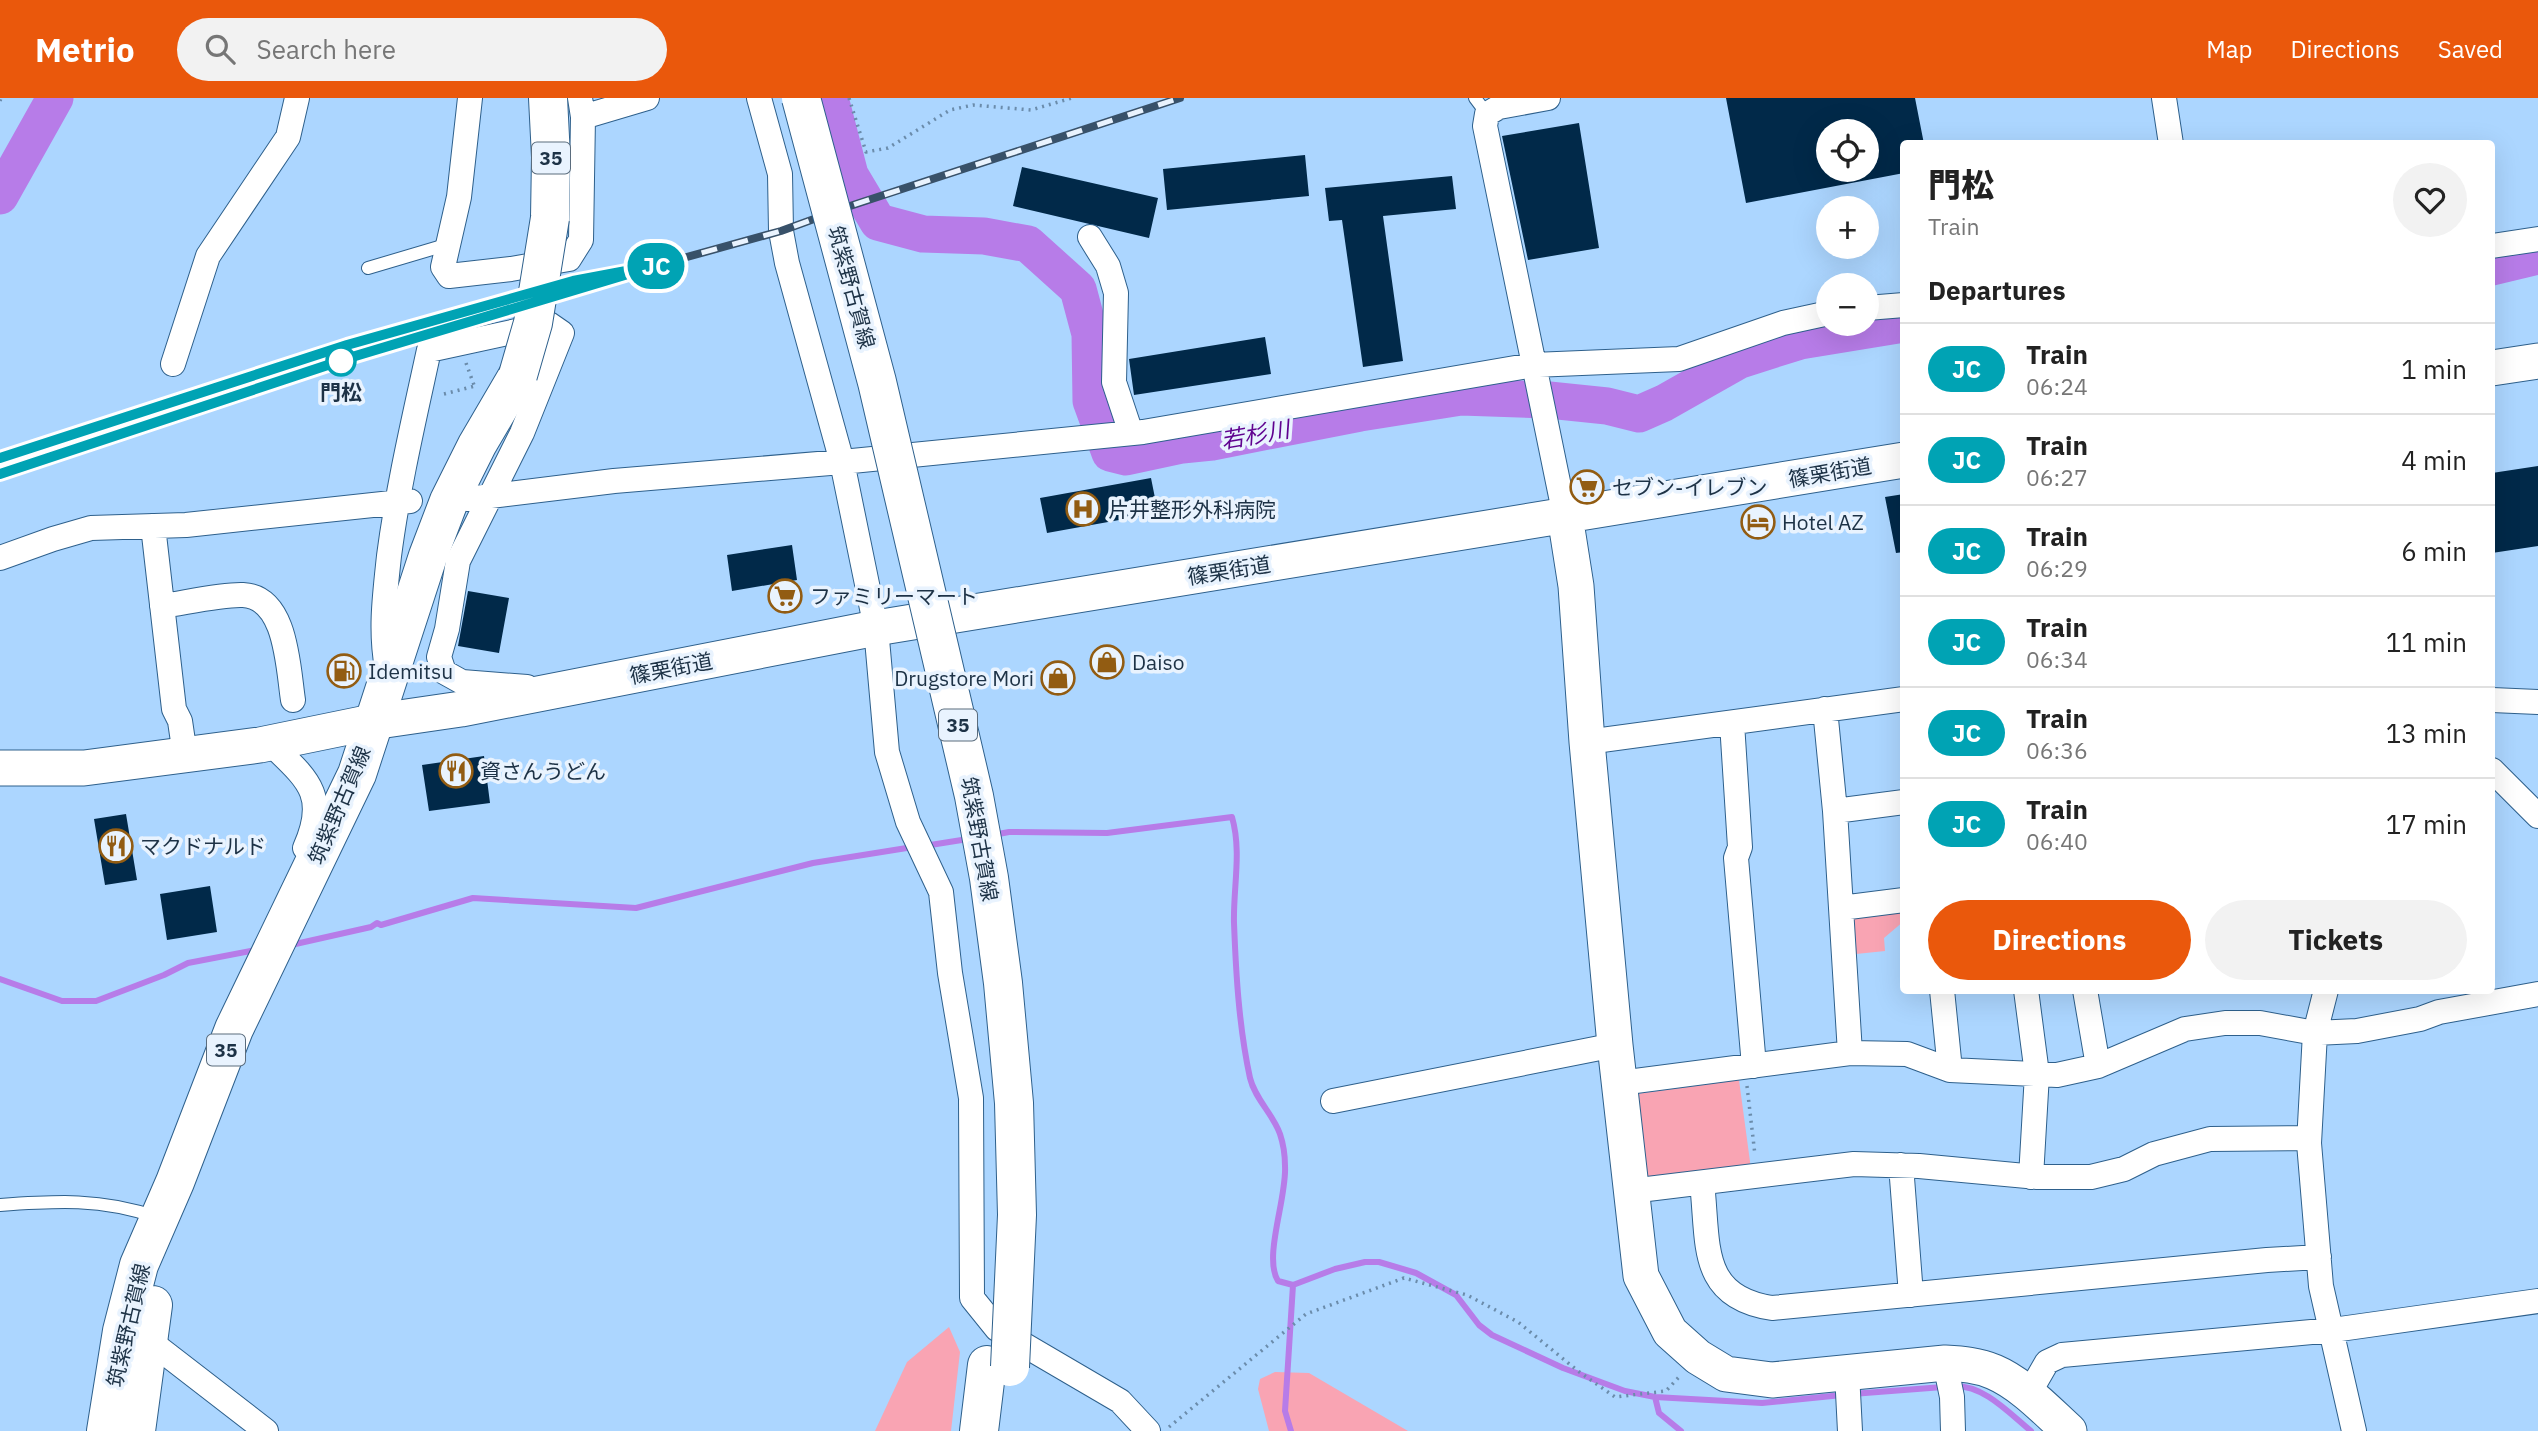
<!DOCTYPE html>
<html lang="en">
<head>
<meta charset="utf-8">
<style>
	:root { --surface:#fff; --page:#f2f2f2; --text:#222; --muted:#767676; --line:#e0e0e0; --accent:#ea580c }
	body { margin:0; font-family:"IBM Plex Sans","Noto Sans JP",sans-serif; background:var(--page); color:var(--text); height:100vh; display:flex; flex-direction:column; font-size:26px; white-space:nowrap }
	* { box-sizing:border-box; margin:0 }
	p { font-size:23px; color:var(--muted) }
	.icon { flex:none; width:38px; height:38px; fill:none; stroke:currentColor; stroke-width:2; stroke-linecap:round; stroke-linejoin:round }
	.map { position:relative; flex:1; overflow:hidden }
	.panel { position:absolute; left:1900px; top:42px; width:595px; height:854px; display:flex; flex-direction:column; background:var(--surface); border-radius:7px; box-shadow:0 7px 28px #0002 }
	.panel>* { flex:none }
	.badge { padding:0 14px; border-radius:23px; font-size:24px; line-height:46px }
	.fabs { position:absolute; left:1816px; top:21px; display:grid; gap:14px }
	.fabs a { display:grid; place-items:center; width:63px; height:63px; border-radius:50%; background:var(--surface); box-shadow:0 7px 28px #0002; font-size:35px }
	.map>.badge { position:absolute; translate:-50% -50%; box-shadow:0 0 0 4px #fff }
	h2 { padding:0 28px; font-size:26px; line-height:63px }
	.round { display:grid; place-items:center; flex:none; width:74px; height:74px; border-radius:37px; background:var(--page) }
	.summary { display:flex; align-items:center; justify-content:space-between; height:119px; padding:0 28px }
	h1 { font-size:33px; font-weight:800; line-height:52px }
	.cta { display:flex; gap:14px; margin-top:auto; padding:14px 28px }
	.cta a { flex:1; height:80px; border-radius:42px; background:var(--accent); color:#fff; font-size:28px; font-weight:800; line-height:80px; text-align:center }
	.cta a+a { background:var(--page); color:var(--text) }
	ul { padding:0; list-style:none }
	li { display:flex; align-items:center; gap:21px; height:91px; padding:0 28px; border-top:2px solid var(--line) }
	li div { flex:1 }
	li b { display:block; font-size:26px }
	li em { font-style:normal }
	li .badge { min-width:77px; font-weight:700; text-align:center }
	header { display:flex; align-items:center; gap:42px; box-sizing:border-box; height:98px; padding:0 35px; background:var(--accent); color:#fff }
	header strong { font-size:33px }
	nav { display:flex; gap:38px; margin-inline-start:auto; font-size:24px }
	.search { width:490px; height:63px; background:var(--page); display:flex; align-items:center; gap:18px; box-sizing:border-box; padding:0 24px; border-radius:38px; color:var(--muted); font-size:26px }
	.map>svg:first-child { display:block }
</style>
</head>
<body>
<header>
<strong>Metrio</strong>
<div class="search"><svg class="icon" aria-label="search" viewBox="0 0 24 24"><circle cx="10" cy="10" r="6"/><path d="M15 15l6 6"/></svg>Search here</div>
<nav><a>Map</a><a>Directions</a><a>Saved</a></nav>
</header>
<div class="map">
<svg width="2538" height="1333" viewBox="0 0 2538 1333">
	<rect width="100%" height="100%" fill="#acd6ff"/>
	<path fill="#f9a4b3" d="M1904 808V823L1884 840 1885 853 1856 856 1853 816Z
		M1739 982 1751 1071 1647 1084 1636 996Z
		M949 1229 960 1254 951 1333H875L907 1264Z
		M1275 1274 1309 1275 1408 1333H1269L1258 1291 1260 1281Z"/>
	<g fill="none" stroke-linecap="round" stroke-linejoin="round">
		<path stroke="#b77ce8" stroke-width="6" d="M993 737 1009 734 1107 735 1232 719C1242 754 1233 790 1234 825 1236 877 1239 929 1250 980 1255 1001 1273 1016 1280 1036 1283 1045 1285 1058 1285 1068 1287 1100 1263 1159 1278 1183L1293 1187 1335 1171 1365 1164H1379L1416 1175 1456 1197 1479 1227 1492 1237 1563 1270 1625 1293 1655 1299 1659 1315 1681 1333
			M924 748 968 741
			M291 847 371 829 377 825 381 827 473 800 636 810 813 765 913 749
			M0 881 62 903H96L164 877 188 865 256 852
			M1954 1288C1984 1287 2009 1315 2031 1333
			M1852 1296 1943 1289
			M1655 1299 1762 1305 1842 1297
			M1291 1333 1285 1313 1293 1187"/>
		<path stroke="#b77ce8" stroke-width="37" d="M830 0 850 77 878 124 923 136 984 138 1028 146 1078 191 1090 236 1091 303 1110 355 1126 359 1182 347 1212 344 1360 315 1461 299 1549 302 1607 308 1639 316 1664 305 1740 262 1800 243 1904 226
			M0 98 55 0
			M2492 169 2538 158"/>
	</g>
	<path fill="#012949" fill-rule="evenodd" d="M1726 0H1915L1924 46H1904V75L1746 105ZM1829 33H1867V72H1829Z
		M1579 25 1599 150 1528 162 1502 38Z
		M1305 57 1309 98 1167 112 1163 71Z
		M1022 69 1158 100 1149 140 1013 108Z
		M1452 78 1456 111 1383 118 1403 263 1363 269 1342 122 1329 123 1325 90Z
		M1265 239 1271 276 1134 297 1129 261Z
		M2538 368V448L2492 455V375Z
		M1151 380 1158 415 1047 435 1040 400Z
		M1904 396V454L1896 455 1885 399Z
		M792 447 797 482 732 493 727 457Z
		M468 493 509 500 499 555 458 548Z
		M484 658 490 705 429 713 422 667Z
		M126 716 137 782 105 787 94 721Z
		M210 788 217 834 167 842 160 796Z"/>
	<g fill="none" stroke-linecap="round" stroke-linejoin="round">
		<defs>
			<path id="lane" d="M1475 0 1487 16
				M368 170 449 146
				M0 1107C56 1103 101 1100 156 1119"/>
			<path id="street" d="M470 0 459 99 443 169 449 178 511 171 569 161 581 142 583 19 580 0
				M759 0 780 76 781 133 787 165 842 364 876 530 887 654 908 724 941 794 950 875 971 1000 972 1200 997 1231 1120 1303 1148 1333
				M1548 0 1499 9 1487 16 1485 28 1565 418
				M2164 0 2171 46
				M583 19 647 0
				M1090 139 1108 168 1116 195 1114 284 1131 335
				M2492 148 2538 141
				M1867 210 1904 207
				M173 266 208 158 288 39 297 0
				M467 401 614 383 842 364 1143 334 1533 267 1679 261 1783 225 1829 215
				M153 428 174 611 180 623 185 657
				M0 460 53 441 91 430 186 427 410 403
				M162 508C184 505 222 496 243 497 287 499 288 570 293 602
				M387 570C380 532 385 496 389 458 398 389 414 321 429 252L549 226 562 235 522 335 458 463 447 531 439 559 444 574 462 584 527 589
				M2492 602 2538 604
				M1825 611 1835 713 1850 955
				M1732 625 1740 749 1736 760 1754 968
				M1587 644 1904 601
				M270 645C307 681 329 696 305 750
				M2492 672 2538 718
				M1835 713 1904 704
				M1841 810 1904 802
				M1942 892 1950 972
				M2026 892 2037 976 2031 1079
				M2085 892 2098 968
				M2326 892 2315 935 2309 1045 2321 1188 2354 1333
				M1620 985 1850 955 1907 956 1950 972 2057 977 2098 968 2185 931 2225 925H2260L2315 935 2357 933 2420 921 2439 914 2538 896
				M1333 1003 1615 947
				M1901 1067 1911 1197
				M1702 1085C1709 1145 1698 1199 1772 1210L2267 1162 2319 1159
				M1631 1093 1854 1066 1919 1068 2037 1079H2091L2124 1071 2154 1056 2210 1041 2309 1040
				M137 1238 147 1241 266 1333
				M1945 1265 1952 1299 1953 1333
				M1847 1275 1850 1333
				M2028 1297 2047 1264 2062 1257 2333 1232 2538 1203"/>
			<path id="secondary" d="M2492 270 2538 263
				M1565 418 1576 488 1587 644 1615 947 1641 1178 1670 1234 1698 1259 1726 1276 1772 1282 1945 1265C1962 1266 1978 1267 1994 1274 2022 1286 2047 1313 2069 1333
				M0 670H84L260 647 372 624 461 611 876 530 1904 362"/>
			<path id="primary" d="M548 0 551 59 550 120
				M106 1333 122 1233 139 1167 175 1084 234 931 357 676 428 458 449 403 477 347 518 277
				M136 1333 153 1207
				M979 1333 987 1267"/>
		</defs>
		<use href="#lane" stroke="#2e608c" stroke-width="14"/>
		<use href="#street" stroke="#2e608c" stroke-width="26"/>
		<use href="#secondary" stroke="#2e608c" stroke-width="37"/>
		<use href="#primary" stroke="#2e608c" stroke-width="40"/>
		<path stroke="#6b8cab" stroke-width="3.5" stroke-dasharray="2 5" stroke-linecap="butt" d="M849 0 866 54 888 50 950 12 973 7 1031 12 1072 0
			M0 3 1 0
			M466 265 474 287
			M444 296 475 288
			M1747 988 1755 1057
			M1169 1329 1306 1216 1404 1180 1467 1197 1518 1224 1578 1273 1615 1299 1666 1293 1679 1279"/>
		<use href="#lane" stroke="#fff" stroke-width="12"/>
		<use href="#street" stroke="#fff" stroke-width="24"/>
		<use href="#secondary" stroke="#fff" stroke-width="35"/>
		<use href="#primary" stroke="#fff" stroke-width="38"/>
		<defs>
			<path id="rail" d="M0 360 347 247 515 199
				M0 377 352 259 658 167 781 133 847 109 1180 0"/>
		</defs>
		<use href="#rail" stroke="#385169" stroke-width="8"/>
		<use href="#rail" stroke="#e9f3fe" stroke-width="5" stroke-dasharray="16" stroke-linecap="butt"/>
		<defs>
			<path id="primary-bridge" d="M801 0 877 284 974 698 989 780 1003 885 1014 1005 1017 1117 1010 1269
				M518 277 533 225 550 120"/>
		</defs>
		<use href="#primary-bridge" stroke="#2e608c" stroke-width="40" stroke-linecap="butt"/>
		<use href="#primary-bridge" stroke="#fff" stroke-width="38"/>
	</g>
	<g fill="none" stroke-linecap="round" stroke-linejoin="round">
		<defs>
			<path id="line" d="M0 360 347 247 573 183 658 167 352 259 0 376"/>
		</defs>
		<use href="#line" stroke="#fff" stroke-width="16"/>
		<use href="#line" stroke="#00a3b4" stroke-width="10"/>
	</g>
	<defs>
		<symbol id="supermarket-ring" viewBox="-11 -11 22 22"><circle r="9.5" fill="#e9f3fe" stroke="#925c12" stroke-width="1.5"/><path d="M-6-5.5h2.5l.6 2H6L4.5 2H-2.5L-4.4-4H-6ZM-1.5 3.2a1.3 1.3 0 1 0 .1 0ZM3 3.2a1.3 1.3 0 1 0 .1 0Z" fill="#925c12"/></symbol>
		<symbol id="hospital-ring" viewBox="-11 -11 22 22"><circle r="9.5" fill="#e9f3fe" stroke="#925c12" stroke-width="1.5"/><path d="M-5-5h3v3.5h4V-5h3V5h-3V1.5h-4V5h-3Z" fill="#925c12"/></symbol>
		<symbol id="hotel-ring" viewBox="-11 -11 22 22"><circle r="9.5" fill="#e9f3fe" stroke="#925c12" stroke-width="1.5"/><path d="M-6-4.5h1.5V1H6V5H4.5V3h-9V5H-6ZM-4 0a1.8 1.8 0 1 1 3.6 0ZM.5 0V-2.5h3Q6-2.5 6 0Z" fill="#925c12"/></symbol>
		<symbol id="shop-ring" viewBox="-11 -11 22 22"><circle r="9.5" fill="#e9f3fe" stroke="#925c12" stroke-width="1.5"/><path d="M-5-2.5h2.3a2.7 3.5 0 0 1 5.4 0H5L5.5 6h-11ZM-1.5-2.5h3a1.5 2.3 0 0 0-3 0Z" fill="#925c12"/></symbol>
		<symbol id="fuel-ring" viewBox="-11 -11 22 22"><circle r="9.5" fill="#e9f3fe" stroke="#925c12" stroke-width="1.5"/><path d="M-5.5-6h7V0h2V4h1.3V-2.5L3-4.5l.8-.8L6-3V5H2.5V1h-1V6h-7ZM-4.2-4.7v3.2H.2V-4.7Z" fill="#925c12"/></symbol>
		<symbol id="restaurant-ring" viewBox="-11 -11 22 22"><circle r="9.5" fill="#e9f3fe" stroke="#925c12" stroke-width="1.5"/><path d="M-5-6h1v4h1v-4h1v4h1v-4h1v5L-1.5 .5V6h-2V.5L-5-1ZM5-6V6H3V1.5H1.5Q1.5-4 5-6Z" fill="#925c12"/></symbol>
	</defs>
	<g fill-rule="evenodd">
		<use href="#supermarket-ring" x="1568" y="370" width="38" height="38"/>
		<use href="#hospital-ring" x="1064" y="392" width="38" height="38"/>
		<use href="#hotel-ring" x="1739" y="405" width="38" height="38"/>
		<use href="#supermarket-ring" x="766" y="479" width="38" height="38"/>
		<use href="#shop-ring" x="1088" y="545" width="38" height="38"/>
		<use href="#fuel-ring" x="325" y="554" width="38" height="38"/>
		<use href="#shop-ring" x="1039" y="561" width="38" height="38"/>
		<use href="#restaurant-ring" x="437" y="654" width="38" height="38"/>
		<use href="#restaurant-ring" x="97" y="729" width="38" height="38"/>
	</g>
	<circle fill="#fff" stroke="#00a3b4" stroke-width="3.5" cx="341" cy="263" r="14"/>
	<g text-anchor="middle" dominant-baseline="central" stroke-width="7" stroke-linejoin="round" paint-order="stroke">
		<g fill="#e9f3fe" stroke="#5a6c7d" stroke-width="2">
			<rect x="532" y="44.5" width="38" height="31" rx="5"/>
			<rect x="939" y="611.5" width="38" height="31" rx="5"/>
			<rect x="207" y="936.5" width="38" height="31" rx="5"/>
		</g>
		<g font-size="19" font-weight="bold" fill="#1d3246">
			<text x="551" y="60">35</text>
			<text x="958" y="627">35</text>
			<text x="226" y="952">35</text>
		</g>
		<g font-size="21" fill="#1d3246" stroke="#e9f3fe">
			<text transform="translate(852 189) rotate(75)">筑紫野古賀線</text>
			<text transform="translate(1830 374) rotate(-10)">篠栗街道</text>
			<text transform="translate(1229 472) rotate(-9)">篠栗街道</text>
			<text transform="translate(671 570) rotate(-11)">篠栗街道</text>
			<text transform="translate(339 707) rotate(-67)">筑紫野古賀線</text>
			<text transform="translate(980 741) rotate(80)">筑紫野古賀線</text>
			<text transform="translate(128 1227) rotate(-77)">筑紫野古賀線</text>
		</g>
		<g font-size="21" font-weight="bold" fill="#1d3246" stroke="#e9f3fe">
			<text x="341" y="294">門松</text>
		</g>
		<g font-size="21" fill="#1d3246" stroke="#e9f3fe" text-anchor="start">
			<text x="1612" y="389">セブン-イレブン</text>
			<text x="1108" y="411">片井整形外科病院</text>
			<text x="1782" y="424">Hotel AZ</text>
			<text x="810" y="498">ファミリーマート</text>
			<text x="1132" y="564">Daiso</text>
			<text x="368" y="573">Idemitsu</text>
			<text x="1034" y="580" text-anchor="end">Drugstore Mori</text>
			<text x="480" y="673">資さんうどん</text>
			<text x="140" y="748">マクドナルド</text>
		</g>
		<g font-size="23" font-style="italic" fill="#5f028f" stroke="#e9f3fe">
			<text transform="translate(1255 336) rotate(-10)">若杉川</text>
		</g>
	</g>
</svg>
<div class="fabs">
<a><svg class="icon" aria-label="locate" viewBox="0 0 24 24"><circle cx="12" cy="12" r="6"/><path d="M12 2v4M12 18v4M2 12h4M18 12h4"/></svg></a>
<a>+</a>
<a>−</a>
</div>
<b class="badge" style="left:656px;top:168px;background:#00a3b4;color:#fff">JC</b>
<section class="panel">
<div class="summary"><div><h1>門松</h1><p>Train</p></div><a class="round"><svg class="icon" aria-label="heart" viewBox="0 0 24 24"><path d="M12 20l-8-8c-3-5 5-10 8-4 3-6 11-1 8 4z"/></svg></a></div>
<h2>Departures</h2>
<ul>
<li><span class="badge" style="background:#00a3b4;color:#fff">JC</span><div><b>Train</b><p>06:24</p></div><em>1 min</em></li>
<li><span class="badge" style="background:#00a3b4;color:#fff">JC</span><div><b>Train</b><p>06:27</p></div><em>4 min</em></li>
<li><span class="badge" style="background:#00a3b4;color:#fff">JC</span><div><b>Train</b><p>06:29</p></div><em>6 min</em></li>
<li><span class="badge" style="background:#00a3b4;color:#fff">JC</span><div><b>Train</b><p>06:34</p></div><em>11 min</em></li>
<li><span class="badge" style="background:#00a3b4;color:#fff">JC</span><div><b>Train</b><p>06:36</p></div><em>13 min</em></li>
<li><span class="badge" style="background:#00a3b4;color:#fff">JC</span><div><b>Train</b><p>06:40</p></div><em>17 min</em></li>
</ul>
<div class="cta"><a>Directions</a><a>Tickets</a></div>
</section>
</div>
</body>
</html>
